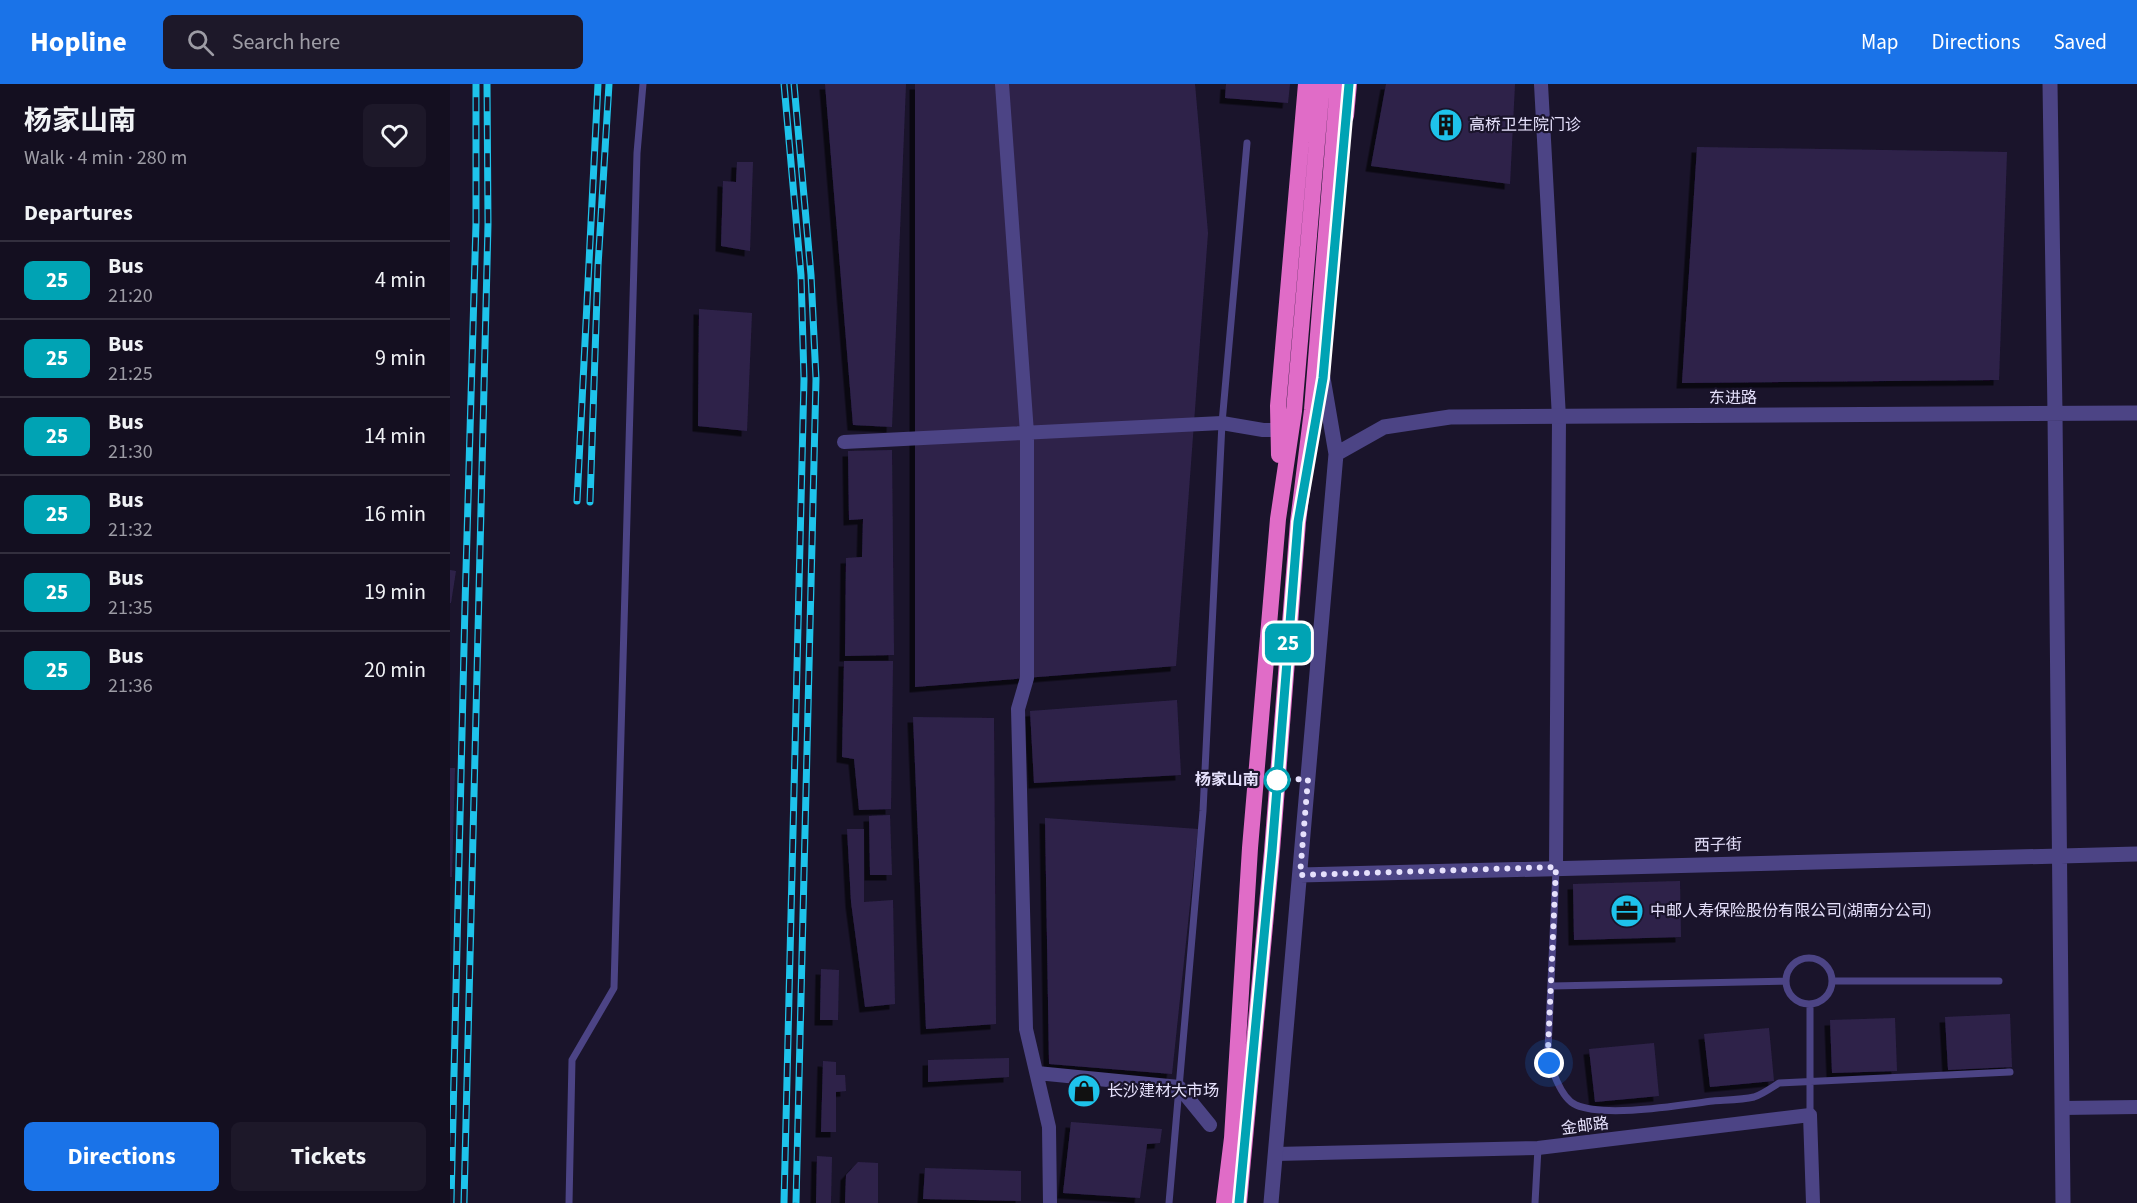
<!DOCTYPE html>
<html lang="en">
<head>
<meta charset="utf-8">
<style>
	:root { --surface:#140f20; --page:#1d1829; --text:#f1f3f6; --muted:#9d9ca5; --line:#332f3e; --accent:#1a73e8 }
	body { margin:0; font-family:"Source Sans 3","Noto Sans SC",sans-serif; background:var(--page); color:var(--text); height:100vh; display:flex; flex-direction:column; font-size:22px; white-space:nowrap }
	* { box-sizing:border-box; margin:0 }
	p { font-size:20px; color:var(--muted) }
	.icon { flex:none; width:33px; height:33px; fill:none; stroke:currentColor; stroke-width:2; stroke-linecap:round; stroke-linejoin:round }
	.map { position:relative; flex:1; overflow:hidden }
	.sheet { display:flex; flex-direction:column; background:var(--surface); width:450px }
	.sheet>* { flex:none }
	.badge { padding:0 12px; border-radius:9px; font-size:21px; line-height:39px }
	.you { position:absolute; width:30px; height:30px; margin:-15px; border:4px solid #fff; border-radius:50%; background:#1a73e8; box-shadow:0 0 0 9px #1a73e833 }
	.map>.badge { position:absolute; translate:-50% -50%; box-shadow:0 0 0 3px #fff }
	h2 { padding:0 24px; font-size:22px; line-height:54px }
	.round { display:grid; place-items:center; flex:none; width:63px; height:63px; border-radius:9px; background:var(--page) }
	.head { display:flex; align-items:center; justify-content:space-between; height:102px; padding:0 24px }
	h1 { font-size:28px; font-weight:700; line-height:45px }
	.button { display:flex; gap:12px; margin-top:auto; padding:12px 24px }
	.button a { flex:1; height:69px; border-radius:9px; background:var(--accent); color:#fff; font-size:24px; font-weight:700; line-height:69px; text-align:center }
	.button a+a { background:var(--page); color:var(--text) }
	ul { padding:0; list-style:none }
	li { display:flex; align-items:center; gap:18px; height:78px; padding:0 24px; border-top:2px solid var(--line) }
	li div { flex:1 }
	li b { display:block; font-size:22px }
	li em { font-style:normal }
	li .badge { min-width:66px; font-weight:700; text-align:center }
	header { display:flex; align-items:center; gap:36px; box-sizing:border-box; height:84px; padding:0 30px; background:var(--accent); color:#fff }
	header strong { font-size:28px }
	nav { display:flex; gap:33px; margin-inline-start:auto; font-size:21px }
	.search { width:420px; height:54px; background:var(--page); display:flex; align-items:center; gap:15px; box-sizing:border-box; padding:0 21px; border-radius:9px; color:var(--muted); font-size:22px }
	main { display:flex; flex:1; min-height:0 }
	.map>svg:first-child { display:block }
</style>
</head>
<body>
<header>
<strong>Hopline</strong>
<div class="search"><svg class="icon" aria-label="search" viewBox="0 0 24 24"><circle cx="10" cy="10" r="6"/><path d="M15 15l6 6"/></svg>Search here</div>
<nav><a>Map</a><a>Directions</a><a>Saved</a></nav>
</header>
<main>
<section class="sheet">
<div class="head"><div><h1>杨家山南</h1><p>Walk · 4 min · 280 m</p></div><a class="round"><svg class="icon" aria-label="heart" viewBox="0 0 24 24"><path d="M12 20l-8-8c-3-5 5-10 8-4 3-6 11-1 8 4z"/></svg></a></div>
<h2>Departures</h2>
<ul>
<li><span class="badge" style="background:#00a3b4;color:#fff">25</span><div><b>Bus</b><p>21:20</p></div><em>4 min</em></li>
<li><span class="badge" style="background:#00a3b4;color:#fff">25</span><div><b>Bus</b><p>21:25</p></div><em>9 min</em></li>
<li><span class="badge" style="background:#00a3b4;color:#fff">25</span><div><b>Bus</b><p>21:30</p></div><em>14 min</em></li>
<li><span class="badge" style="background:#00a3b4;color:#fff">25</span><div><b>Bus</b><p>21:32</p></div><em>16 min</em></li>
<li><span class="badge" style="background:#00a3b4;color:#fff">25</span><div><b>Bus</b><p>21:35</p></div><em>19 min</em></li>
<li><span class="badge" style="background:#00a3b4;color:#fff">25</span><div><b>Bus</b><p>21:36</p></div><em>20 min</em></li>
</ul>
<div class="button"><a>Directions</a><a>Tickets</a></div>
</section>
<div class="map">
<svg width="1687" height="1119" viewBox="0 0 1687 1119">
	<defs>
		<filter id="shadow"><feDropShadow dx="-5.5" dy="5.5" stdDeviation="0" flood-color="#0009"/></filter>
	</defs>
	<rect width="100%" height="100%" fill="#1a142b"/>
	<path fill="#2e224a" filter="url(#shadow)" d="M375 0H456L442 343 403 341Z
		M465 0H745L758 149 726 582 465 603Z
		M776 0H840L838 19 775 14Z
		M936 0H1065L1060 100 921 82Z
		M1247 63 1557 68 1549 296 1232 299Z
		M287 78H303L300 167 271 162 273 97 286 98Z
		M249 225 302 229 297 347 248 342Z
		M442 366 444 571 395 572 396 474 412 473 413 435 399 436 398 367Z
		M0 486 6 487 1 519H0Z
		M394 577H443L441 725 409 726 404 675 392 673Z
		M727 616 731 691 584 699 580 627Z
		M463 633 544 634 546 940 476 945Z
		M0 684H5L2 793H0Z
		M440 731 442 791H420L419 732Z
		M595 734 748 745 722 990 599 980Z
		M397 745H414V818L443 816 445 920 415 923 401 818Z
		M1230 797 1231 853 1124 856 1123 800Z
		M371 885 389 886 388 936H370Z
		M1560 930 1562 983 1498 986 1495 933Z
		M1445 934 1447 987 1382 989 1380 936Z
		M1319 944 1324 997 1260 1003 1254 950Z
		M1204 959 1209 1012 1145 1018 1139 965Z
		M559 974V993L478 998V976Z
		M373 977 386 978V991H395L396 1007 386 1008V1048H371Z
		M621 1038 712 1045 710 1059 697 1060 690 1114 613 1109Z
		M367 1072 382 1073 381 1119H366Z
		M408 1078 428 1079V1119H395L396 1091Z
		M475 1084 571 1087V1117L473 1115Z"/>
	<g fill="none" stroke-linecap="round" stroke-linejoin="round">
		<path stroke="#4c4485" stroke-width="7" d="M1106 785 1098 966C1099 981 1111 1015 1126 1021 1156 1034 1230 1021 1263 1017 1276 1016 1292 1016 1304 1013 1313 1010 1321 1004 1329 999L1560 988
			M1336 897a23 23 0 1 1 46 0a23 23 0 1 1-46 0Z
			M1382 897H1549
			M1102 902 1336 897
			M1360 1031V920
			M119 1119 122 976 164 904 187 69 193 0
			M719 1119 753 727 772 339 797 59
			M1085 1119 1088 1064"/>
		<path stroke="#4c4485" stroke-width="14" d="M552 0 577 349V594L568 625 576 945 599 1043 600 1119
			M1091 0 1109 334 1106 783
			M394 358 772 339 813 346H829
			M587 989 729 1003 760 1041
			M1612 1024 1687 1023
			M825 1070 1088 1064 1360 1031 1363 1119"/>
		<path stroke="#4c4485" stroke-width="15" d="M1600 0 1605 330 1613 1119
			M886 370 934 343 1000 333 1687 329
			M850 791 1687 770
			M821 1119 886 370 873 294"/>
		<path stroke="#e06cc7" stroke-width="16" d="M896 32 899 0
			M829 371 828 322 856 0
			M774 1119 782 1054 800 764 828 435 844 327 872 0
			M789 1119 822 767 848 438 862 326 888 0"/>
		<defs>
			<path id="rail" d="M334 0 351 191 354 295 334 1119
				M344 0 361 191 366 295 346 1119
				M127 417 148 0
				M140 418 148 182 159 0
				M1 1119 15 521 26 139V0
				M14 1119 38 140 37 0"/>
		</defs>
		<use href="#rail" stroke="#1ec3eb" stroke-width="7"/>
		<use href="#rail" stroke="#1a142b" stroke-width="4.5" stroke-dasharray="14" stroke-linecap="butt"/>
	</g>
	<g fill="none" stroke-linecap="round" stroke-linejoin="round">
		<defs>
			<path id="line" d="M789 1119 822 767 848 438 873 294 899 0"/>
		</defs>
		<use href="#line" stroke="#fff" stroke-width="14"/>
		<use href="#line" stroke="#00a3b4" stroke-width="9"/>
		<path stroke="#e6e1fc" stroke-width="6" stroke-dasharray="0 10.8" d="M827 696 858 695 850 791 1106 783 1098 966 1099 979"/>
	</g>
	<defs>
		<symbol id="building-disc" viewBox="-11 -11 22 22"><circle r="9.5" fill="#1ec3eb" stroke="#1a142b"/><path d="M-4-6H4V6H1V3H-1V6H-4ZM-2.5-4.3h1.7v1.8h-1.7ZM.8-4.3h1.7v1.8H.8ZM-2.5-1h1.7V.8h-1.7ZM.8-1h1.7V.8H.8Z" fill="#111"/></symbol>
		<symbol id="office-disc" viewBox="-11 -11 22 22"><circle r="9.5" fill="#1ec3eb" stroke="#1a142b"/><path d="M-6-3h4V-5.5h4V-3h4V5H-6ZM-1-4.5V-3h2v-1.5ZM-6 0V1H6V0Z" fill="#111"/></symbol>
		<symbol id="shop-disc" viewBox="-11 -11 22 22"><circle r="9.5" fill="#1ec3eb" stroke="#1a142b"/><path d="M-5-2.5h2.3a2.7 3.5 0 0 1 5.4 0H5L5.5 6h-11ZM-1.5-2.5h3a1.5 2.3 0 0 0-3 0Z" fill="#111"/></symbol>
	</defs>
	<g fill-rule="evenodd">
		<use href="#building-disc" x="977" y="22" width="38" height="38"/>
		<use href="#office-disc" x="1158" y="808" width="38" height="38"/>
		<use href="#shop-disc" x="615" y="988" width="38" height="38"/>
	</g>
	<circle fill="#fff" stroke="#00a3b4" stroke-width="3" cx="827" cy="696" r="12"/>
	<g text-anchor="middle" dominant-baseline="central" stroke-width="4.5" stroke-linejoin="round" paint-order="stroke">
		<g font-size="16" fill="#e6e1fc" stroke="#1a142b" text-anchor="start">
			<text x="1019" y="41">高桥卫生院门诊</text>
			<text x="1200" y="827">中邮人寿保险股份有限公司(湖南分公司)</text>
			<text x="657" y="1007">长沙建材大市场</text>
		</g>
		<g font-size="16" fill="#e6e1fc" stroke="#1a142b">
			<text x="1283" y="314">东进路</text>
			<text transform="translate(1268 761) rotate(-1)">西子街</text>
			<text transform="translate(1135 1042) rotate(-7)">金邮路</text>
		</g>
		<g font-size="16" font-weight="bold" fill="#e6e1fc" stroke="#1a142b" text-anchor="end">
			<text x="809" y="696">杨家山南</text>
		</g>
	</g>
</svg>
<div class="you" style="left:1099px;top:979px"></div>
<b class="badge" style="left:838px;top:559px;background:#00a3b4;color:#fff">25</b>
</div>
</main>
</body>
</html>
